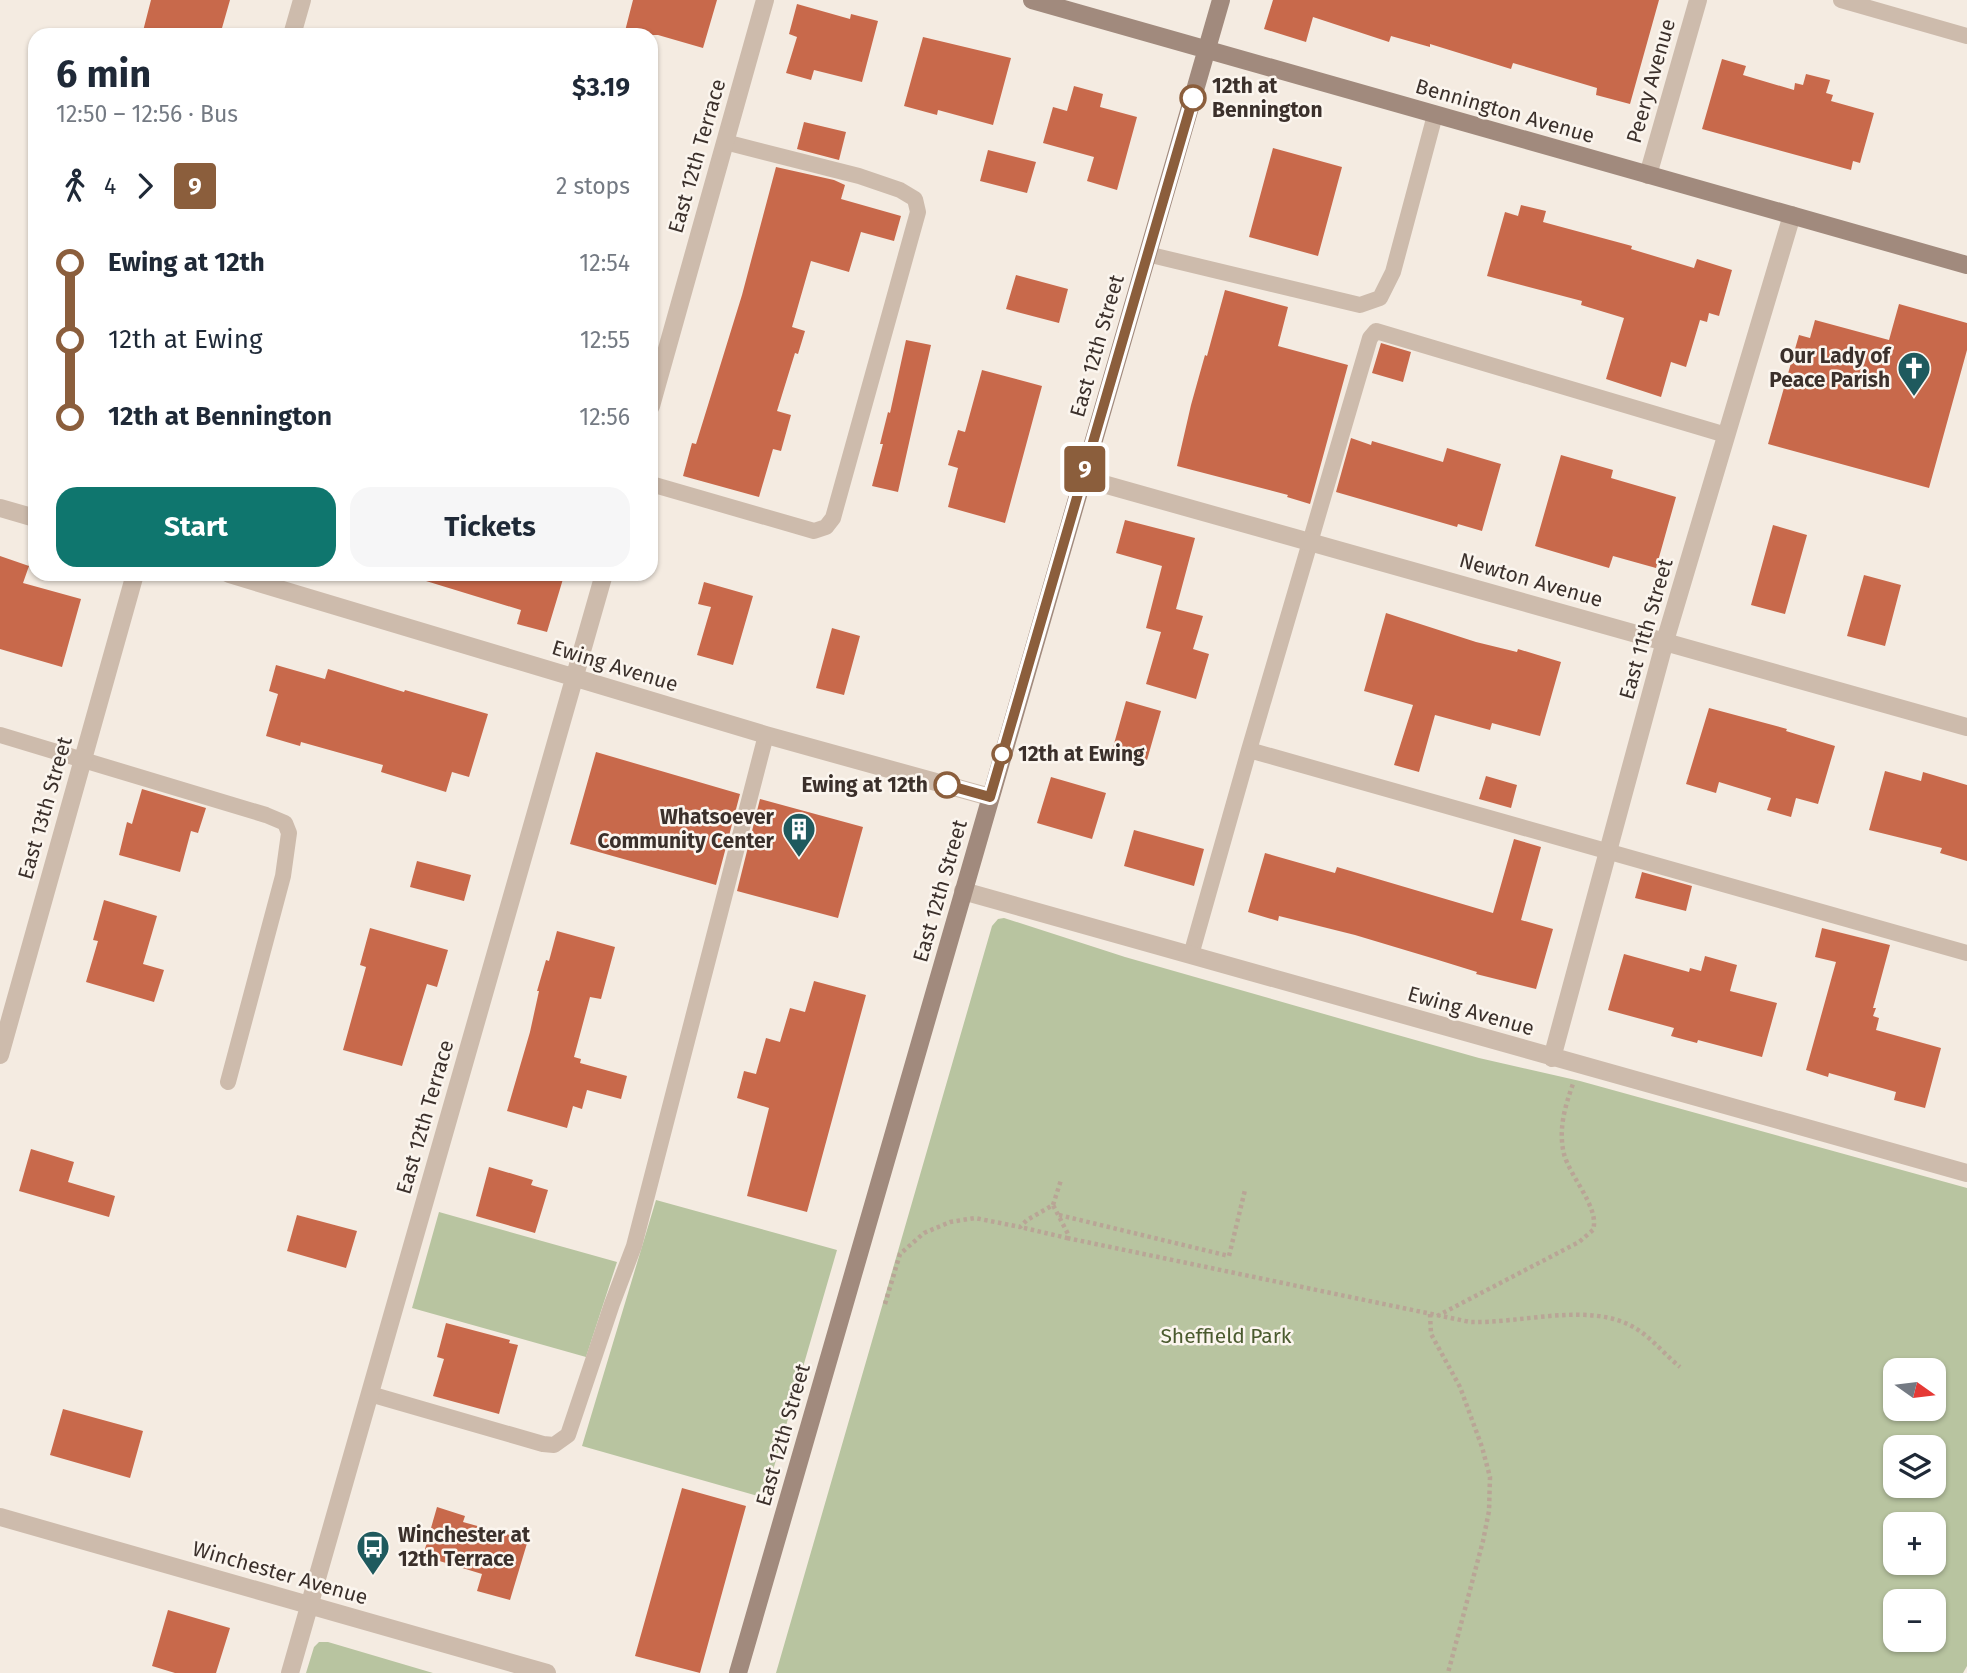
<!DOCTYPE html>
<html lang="en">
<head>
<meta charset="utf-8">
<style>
	:root { --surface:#fff; --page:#f6f6f7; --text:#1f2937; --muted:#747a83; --accent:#0f766e }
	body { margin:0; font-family:"Fira Sans",sans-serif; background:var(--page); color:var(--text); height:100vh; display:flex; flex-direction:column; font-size:26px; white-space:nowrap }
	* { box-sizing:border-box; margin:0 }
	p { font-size:23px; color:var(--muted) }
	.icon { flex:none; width:38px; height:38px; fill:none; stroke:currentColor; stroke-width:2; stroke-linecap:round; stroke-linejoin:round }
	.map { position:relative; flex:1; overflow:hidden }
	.drawer { position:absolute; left:28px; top:28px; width:630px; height:553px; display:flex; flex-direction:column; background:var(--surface); border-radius:21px; box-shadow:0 2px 5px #0004 }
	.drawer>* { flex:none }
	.badge { padding:0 14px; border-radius:5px; font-size:24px; line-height:46px }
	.needle { width:46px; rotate:104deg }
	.controls { position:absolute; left:1883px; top:1358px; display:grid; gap:14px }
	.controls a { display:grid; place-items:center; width:63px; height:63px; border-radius:14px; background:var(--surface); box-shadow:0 2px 5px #0004; font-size:35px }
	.map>.badge { position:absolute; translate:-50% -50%; box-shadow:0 0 0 4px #fff }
	.legs { display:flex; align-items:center; gap:10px; height:77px; padding:0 28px; font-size:23px }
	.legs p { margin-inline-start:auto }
	.overview { display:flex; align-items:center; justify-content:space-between; height:119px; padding:0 28px }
	h1 { font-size:38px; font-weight:700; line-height:52px }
	.primary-button { display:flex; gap:14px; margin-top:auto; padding:14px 28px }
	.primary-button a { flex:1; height:80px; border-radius:21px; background:var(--accent); color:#fff; font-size:28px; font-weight:700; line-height:80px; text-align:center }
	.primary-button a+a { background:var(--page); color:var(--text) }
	ul { padding:0 28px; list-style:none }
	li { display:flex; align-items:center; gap:24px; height:77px; font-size:26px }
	li i { display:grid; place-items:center; width:10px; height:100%; margin:0 9px; background:currentColor }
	li i::after { content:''; width:18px; height:18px; margin:-9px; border:5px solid; border-radius:50%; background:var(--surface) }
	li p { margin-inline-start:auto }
	li:first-child i { background:linear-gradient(#0000 50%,currentColor 0) }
	li:last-child i { background:linear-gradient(currentColor 50%,#0000 0) }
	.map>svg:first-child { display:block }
</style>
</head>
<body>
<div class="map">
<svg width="1967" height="1673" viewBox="0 0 1967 1673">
	<rect width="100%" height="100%" fill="#f4ebe1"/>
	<path fill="#b8c4a0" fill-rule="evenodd" d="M1004 918 1125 957 1387 1032 1479 1058 1580 1081 1967 1188V1666L1963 1673H776L992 926 998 919ZM1895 1370H1934V1409H1895ZM1895 1447H1934V1486H1895ZM1895 1524H1934V1563H1895ZM1934 1601V1640H1895V1601Z
		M656 1200 837 1250 765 1498 582 1446Z
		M439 1212 617 1262 586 1357 412 1308Z
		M319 1642H328L433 1673H306L314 1647Z"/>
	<path fill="#c8694b" d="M151 0H230L220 35H142Z
		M633 0H717L703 48 658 35H624Z
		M1273 0H1659L1630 104 1596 95 1597 88 1513 63 1511 69 1430 44V47L1391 36 1389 42 1313 17 1306 42 1264 29Z
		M797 4 850 19 851 14 878 21 862 82 814 70 811 80 786 73 797 37 789 34Z
		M923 37 1011 58 993 125 938 110 937 115 904 106Z
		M1722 59 1746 66 1743 75 1794 90 1795 83 1803 85 1806 74 1830 80 1826 93 1833 95 1831 101 1874 113 1860 163 1853 161 1851 170 1702 129Z
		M1074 86 1103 94 1100 107 1137 117 1117 190 1087 181 1094 157 1043 143 1053 107 1067 111Z
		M804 122 846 132 839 160 797 149Z
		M1273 148 1342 167 1318 256 1249 237Z
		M988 150 1036 162 1027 193 980 181Z
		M776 167 834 180 845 185 841 199 901 216 894 241 861 232 849 272 811 261 792 327 805 331 798 354 795 353 777 411 791 415 781 451 773 449 759 497 683 476 692 443 696 444 742 295Z
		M1521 205 1546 211 1543 222 1632 246 1631 249 1694 268 1697 259 1732 270 1719 316 1709 313 1707 322 1700 320 1686 367 1671 362 1661 397 1606 379 1624 318 1581 305 1582 301 1487 276 1505 212 1518 216Z
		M1016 275 1068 289 1059 323 1006 309Z
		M1225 290 1288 307 1278 346 1348 365 1310 504 1287 497 1288 495 1177 466 1191 405 1205 355 1207 356Z
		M1899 304 1967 323V350L1929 488 1768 444 1799 335 1810 338 1815 320 1889 340Z
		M906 340 931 345 898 492 872 486 883 444H880L888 412 890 413Z
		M1381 343 1411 352 1403 382 1372 373Z
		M982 370 1042 386 1005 523 948 507 958 468 948 465 958 430 965 432Z
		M1351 438 1371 445 1372 441 1443 462 1447 448 1501 464 1482 531 1458 524 1457 527 1336 492Z
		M1561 455 1613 470 1611 478 1676 497 1656 568 1613 556 1609 568 1535 546Z
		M1125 520 1195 538 1176 609 1203 616 1193 649 1209 654 1196 699 1146 684 1161 632 1146 628 1162 566 1116 553Z
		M1773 525 1807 535 1785 614 1751 605Z
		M0 556 29 566 23 583 81 599 62 667 0 649Z
		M427 574H545L563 579 547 632 517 624 521 610 426 581Z
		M1864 575 1901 585 1885 646 1847 636Z
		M704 582 753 596 733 665 697 655 711 607 698 604Z
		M1386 613 1476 642 1517 652 1518 649 1561 662 1540 736 1492 723 1490 730 1435 715 1419 772 1394 765 1413 705 1364 691Z
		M832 628 860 636 844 695 816 688Z
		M276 665 325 679 328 669 404 692 405 690 488 714 469 777 452 772 446 792 381 772 383 765 301 742 300 746 266 736 278 694 269 691Z
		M1126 701 1161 711 1147 760 1112 751Z
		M1709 708 1787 729 1786 731 1835 746 1818 804 1796 798 1791 817 1767 810 1771 798 1719 782 1716 793 1686 784Z
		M596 752 740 794 716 885 570 844Z
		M1885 771 1921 781 1923 772 1967 785V861L1940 853 1942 848 1869 830Z
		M1486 776 1517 785 1511 808 1479 799Z
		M1051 777 1106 793 1092 839 1037 823Z
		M142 789 206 808 198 833 191 831 180 872 119 855 127 822 132 824Z
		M760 799 863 827 838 918 737 891Z
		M1134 830 1204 849 1194 886 1124 866Z
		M1514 839 1541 847 1521 920 1553 929 1536 989 1476 974 1477 972 1435 959 1355 935 1279 916 1278 921 1248 912 1265 853 1335 873 1337 867 1493 913Z
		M417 861 471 875 464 901 410 887Z
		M1642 872 1692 886 1686 911 1635 898Z
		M104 900 157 916 143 964 164 970 154 1002 86 982 98 941 93 940Z
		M370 928 448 950 437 987 427 984 402 1066 343 1050 366 967 360 965Z
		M1822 928 1890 945 1873 1008H1876L1873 1016 1879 1018 1876 1030 1941 1048 1925 1108 1894 1100 1896 1092 1829 1073 1828 1077 1806 1070 1836 962 1815 957Z
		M557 931 615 947 601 999 590 997 574 1057 581 1059 580 1063 627 1076 621 1099 587 1090 582 1109 573 1106 567 1128 507 1111 530 1032 539 991H537L546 960 549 961Z
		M1624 954 1689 972 1690 968 1701 971 1705 956 1737 965 1730 991 1777 1003 1762 1057 1698 1040 1697 1043 1671 1036 1674 1028 1608 1010Z
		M814 981 866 995 807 1212 747 1196 769 1108 737 1098 744 1071 756 1074 766 1038 780 1042 790 1008 805 1012Z
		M31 1149 74 1162 68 1182 115 1196 109 1217 19 1191Z
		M489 1167 533 1180 531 1185 548 1190 535 1233 476 1216Z
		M297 1215 357 1231 346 1268 287 1251Z
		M446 1323 510 1340 509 1343 518 1345 499 1414 433 1396 444 1359 437 1357Z
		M63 1409 143 1431 130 1478 50 1455Z
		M682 1488 746 1506 700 1673 635 1656Z
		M437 1507 465 1516 463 1522 528 1540 510 1600 477 1591 482 1574 423 1556Z
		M168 1610 230 1628 216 1673H175L152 1666Z"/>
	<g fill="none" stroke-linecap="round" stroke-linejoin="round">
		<path stroke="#b9a596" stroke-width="4.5" stroke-dasharray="3.5 3.5" stroke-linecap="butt" d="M1053 1205 1061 1180
			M1059 1215 1229 1256 1245 1190
			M1067 1238 1470 1322C1520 1324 1591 1301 1635 1328 1652 1338 1665 1355 1680 1367
			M885 1304 900 1254 924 1233 950 1222 975 1218 1020 1227 1027 1220 1053 1205 1068 1234 1067 1238 1020 1227
			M1430 1314 1431 1334 1460 1387 1482 1447 1490 1477 1489 1511 1483 1541 1448 1673
			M1437 1316 1579 1242 1593 1230C1600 1208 1570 1177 1564 1154 1558 1130 1565 1106 1573 1084"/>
		<path stroke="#cdbbac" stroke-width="16" d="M1841 0 1967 36
			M1147 254 1360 305 1380 298 1393 272 1435 115
			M651 484 814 531 826 527 833 518 918 212 915 199 900 190 859 176 725 142
			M0 735 266 815 285 823 289 833 283 876 228 1082
			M1249 750 1370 338 1376 331 1726 435
			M1191 955 1249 750 1967 953
			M370 1394 543 1444 554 1445 568 1435 612 1304 634 1246 766 735"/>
		<path stroke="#cdbbac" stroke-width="18" d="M292 35 302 0
			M1648 175 1698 0
			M651 406 765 0
			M1082 478 1967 727
			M0 508 35 518
			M229 574 766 735 990 797
			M963 891 1967 1173
			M0 1055 135 574
			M1552 1058 1665 641 1792 215
			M0 1517 547 1673
			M290 1673 604 574"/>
		<path stroke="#a18a7d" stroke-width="18" d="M1032 0 1967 265
			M738 1673 1221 0"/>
	</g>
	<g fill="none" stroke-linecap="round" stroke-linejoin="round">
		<defs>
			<path id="line-1" d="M947 785 990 797 1193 98"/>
		</defs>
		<use href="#line-1" stroke="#fff" stroke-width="16"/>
		<use href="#line-1" stroke="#8b5e3c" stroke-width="10"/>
	</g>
	<defs>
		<symbol id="church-pin" viewBox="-11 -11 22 30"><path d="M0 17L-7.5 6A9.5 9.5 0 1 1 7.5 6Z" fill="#1f5a5e" stroke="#fbf5ee"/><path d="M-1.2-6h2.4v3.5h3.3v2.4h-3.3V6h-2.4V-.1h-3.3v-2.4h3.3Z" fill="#fff"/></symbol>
		<symbol id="building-pin" viewBox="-11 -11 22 30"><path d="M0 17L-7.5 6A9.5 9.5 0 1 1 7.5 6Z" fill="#1f5a5e" stroke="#fbf5ee"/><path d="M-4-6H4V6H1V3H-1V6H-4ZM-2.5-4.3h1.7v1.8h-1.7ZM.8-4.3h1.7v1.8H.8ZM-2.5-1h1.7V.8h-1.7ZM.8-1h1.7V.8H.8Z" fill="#fff"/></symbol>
		<symbol id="bus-pin" viewBox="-11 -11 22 30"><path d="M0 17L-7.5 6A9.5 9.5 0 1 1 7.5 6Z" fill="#1f5a5e" stroke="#fbf5ee"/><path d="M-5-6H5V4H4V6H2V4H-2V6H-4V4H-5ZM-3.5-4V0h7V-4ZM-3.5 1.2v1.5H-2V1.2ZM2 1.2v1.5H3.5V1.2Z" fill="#fff"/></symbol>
	</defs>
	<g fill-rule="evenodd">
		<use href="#church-pin" x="1895" y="349" width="38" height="52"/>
		<use href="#building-pin" x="780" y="810" width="38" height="52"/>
		<use href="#bus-pin" x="354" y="1528" width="38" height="52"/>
	</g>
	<g fill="#fff" stroke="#8b5e3c" stroke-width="3.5">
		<circle cx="1193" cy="98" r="12"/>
		<circle cx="1002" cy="754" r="9"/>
		<circle cx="947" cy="785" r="12"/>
	</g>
	<g text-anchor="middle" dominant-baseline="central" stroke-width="5" stroke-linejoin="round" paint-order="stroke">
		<g font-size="21" fill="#3b302b" stroke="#fbf5ee">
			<text transform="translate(1651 81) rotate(-74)">Peery Avenue</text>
			<text transform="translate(1505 111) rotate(16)">Bennington Avenue</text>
			<text transform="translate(697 156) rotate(-74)">East 12th Terrace</text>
			<text transform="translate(1097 346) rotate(-74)">East 12th Street</text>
			<text transform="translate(1531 580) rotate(16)">Newton Avenue</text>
			<text transform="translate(1646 629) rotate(-74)">East 11th Street</text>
			<text transform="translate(615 666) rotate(17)">Ewing Avenue</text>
			<text transform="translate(45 808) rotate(-74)">East 13th Street</text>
			<text transform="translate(940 891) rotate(-74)">East 12th Street</text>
			<text transform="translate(1471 1011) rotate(16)">Ewing Avenue</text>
			<text transform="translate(425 1117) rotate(-74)">East 12th Terrace</text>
			<text transform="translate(783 1435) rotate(-74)">East 12th Street</text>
			<text transform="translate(280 1573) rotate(16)">Winchester Avenue</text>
		</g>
		<g font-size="21" font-weight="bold" fill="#3b302b" stroke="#fbf5ee" text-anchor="start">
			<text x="1212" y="86">12th at<tspan x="1212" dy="24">Bennington</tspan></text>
			<text x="1018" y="754">12th at Ewing</text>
			<text x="928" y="785" text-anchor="end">Ewing at 12th</text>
		</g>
		<g font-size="21" font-weight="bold" fill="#3b302b" stroke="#fbf5ee" text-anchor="end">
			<text x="1890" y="356">Our Lady of<tspan x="1890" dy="24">Peace Parish</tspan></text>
			<text x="774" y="817">Whatsoever<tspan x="774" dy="24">Community Center</tspan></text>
			<text x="398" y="1535" text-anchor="start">Winchester at<tspan x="398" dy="24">12th Terrace</tspan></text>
		</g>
		<g font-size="21" fill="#4a5a2e" stroke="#fbf5ee">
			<text x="1226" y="1336">Sheffield Park</text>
		</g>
	</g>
</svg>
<div class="controls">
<a><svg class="needle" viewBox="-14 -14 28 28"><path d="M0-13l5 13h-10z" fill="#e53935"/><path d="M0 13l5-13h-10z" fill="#747a83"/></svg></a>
<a><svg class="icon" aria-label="layers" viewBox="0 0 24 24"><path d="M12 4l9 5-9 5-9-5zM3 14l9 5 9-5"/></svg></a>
<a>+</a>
<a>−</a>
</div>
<b class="badge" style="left:1085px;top:469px;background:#8b5e3c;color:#fff">9</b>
<section class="drawer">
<div class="overview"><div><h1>6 min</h1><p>12:50 – 12:56 · Bus</p></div><b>$3.19</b></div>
<div class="legs"><svg class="icon" aria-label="walk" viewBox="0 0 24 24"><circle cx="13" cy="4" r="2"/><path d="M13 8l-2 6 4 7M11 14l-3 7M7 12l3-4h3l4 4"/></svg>4<svg class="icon" aria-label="forward" viewBox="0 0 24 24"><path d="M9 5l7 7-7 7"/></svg><b class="badge" style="background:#8b5e3c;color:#fff">9</b><p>2 stops</p></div>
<ul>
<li><i style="color:#8b5e3c"></i><b>Ewing at 12th</b><p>12:54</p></li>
<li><i style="color:#8b5e3c"></i><span>12th at Ewing</span><p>12:55</p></li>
<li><i style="color:#8b5e3c"></i><b>12th at Bennington</b><p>12:56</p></li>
</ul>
<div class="primary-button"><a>Start</a><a>Tickets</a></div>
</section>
</div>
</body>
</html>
